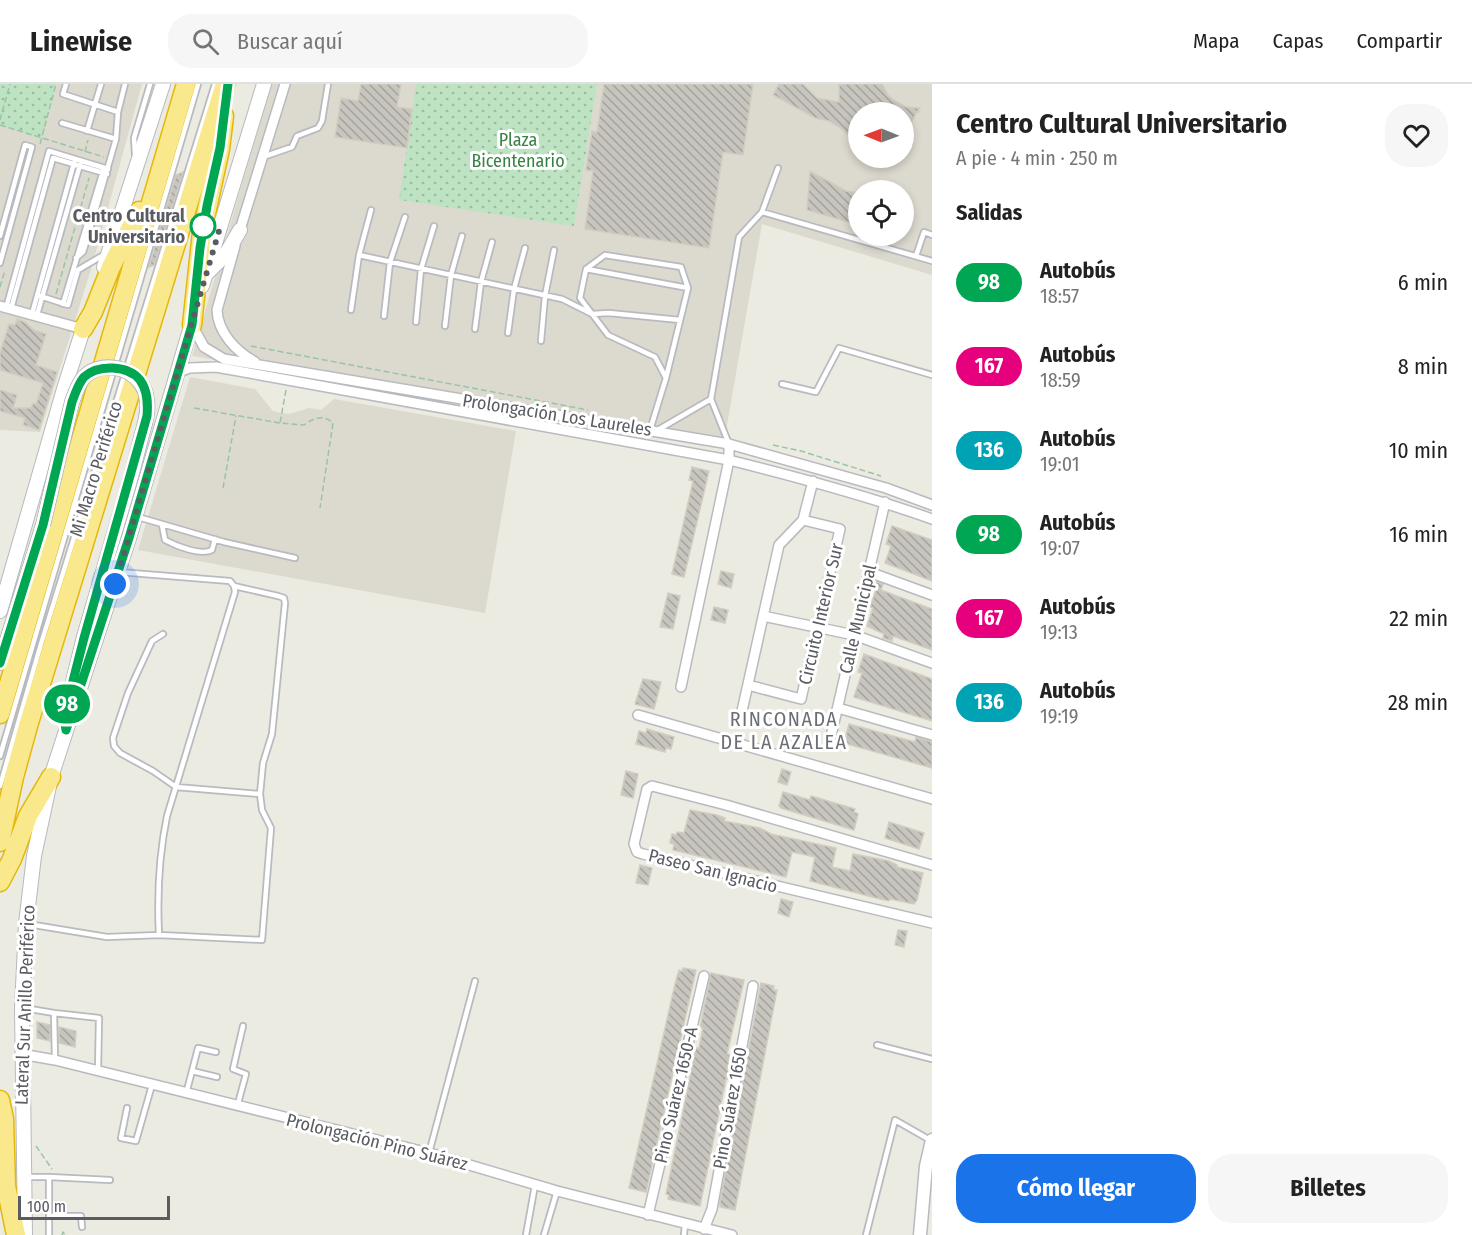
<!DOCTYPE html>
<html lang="es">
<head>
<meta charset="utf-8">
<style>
	:root { --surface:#fff; --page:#f6f6f6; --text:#222; --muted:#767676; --line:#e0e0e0; --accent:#1a73e8 }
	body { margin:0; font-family:"Fira Sans Condensed",sans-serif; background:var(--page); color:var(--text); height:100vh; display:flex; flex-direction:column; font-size:22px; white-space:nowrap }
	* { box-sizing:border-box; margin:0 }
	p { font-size:20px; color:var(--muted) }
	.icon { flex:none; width:33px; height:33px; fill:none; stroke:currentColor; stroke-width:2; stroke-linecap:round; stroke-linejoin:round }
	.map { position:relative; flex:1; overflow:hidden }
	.drawer { display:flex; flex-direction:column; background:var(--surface); width:540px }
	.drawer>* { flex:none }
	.badge { padding:0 12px; border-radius:20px; font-size:21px; line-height:39px }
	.needle { width:39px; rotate:271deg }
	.buttons { position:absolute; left:848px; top:18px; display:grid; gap:12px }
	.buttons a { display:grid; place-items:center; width:66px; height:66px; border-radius:50%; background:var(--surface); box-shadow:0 3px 9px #0003; font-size:30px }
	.scale { position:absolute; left:18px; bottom:15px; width:152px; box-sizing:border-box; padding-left:6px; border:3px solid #5a5c62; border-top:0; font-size:16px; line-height:21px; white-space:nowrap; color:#5a5c62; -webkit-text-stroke:4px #fff; paint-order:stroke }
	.you { position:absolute; width:30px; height:30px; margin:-15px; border:4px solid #fff; border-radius:50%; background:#1a73e8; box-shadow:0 0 0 9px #1a73e833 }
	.map>.badge { position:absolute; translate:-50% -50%; box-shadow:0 0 0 3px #fff }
	h2 { padding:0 24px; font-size:22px; line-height:54px }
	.round { display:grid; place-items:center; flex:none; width:63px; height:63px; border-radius:24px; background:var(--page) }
	.head { display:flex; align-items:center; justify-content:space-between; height:102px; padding:0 24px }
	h1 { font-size:28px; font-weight:700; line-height:45px }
	.cta { display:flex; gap:12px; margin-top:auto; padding:12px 24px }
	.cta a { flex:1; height:69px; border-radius:24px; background:var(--accent); color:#fff; font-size:24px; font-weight:700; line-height:69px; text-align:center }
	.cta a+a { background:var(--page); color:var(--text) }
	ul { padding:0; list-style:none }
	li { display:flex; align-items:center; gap:18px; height:84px; padding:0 24px }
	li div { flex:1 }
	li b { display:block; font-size:22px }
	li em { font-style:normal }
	li .badge { min-width:66px; font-weight:700; text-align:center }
	header { display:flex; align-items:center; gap:36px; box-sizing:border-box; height:84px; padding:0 30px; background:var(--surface); border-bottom:2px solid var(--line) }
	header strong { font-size:28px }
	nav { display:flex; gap:33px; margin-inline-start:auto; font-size:21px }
	.search { width:420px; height:54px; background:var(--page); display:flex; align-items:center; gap:15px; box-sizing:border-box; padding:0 21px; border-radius:24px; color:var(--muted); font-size:22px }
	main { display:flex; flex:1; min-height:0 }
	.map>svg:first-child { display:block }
</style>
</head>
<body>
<header>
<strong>Linewise</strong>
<div class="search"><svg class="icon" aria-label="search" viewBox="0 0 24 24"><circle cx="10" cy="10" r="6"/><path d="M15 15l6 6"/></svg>Buscar aquí</div>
<nav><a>Mapa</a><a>Capas</a><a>Compartir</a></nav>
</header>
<main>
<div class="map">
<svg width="932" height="1151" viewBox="0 0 932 1151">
	<defs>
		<pattern id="park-dots" width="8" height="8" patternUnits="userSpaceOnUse" patternTransform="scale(1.5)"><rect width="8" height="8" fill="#bee3c2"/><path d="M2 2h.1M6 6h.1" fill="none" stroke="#9dbba1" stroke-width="1.8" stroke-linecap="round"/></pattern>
		<pattern id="building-back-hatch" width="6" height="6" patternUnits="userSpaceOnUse" patternTransform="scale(1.5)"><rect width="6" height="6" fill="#c8c5bf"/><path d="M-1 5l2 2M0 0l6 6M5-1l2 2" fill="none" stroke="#a5a39f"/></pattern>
	</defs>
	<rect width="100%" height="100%" fill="#ecebe1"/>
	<path fill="#dcdacf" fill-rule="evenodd" d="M0 0H142L92 182 40 348 0 346Z
		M271 0H932V191L762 140 723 364 192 272ZM858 28H903V74H858ZM858 106H903V152H858Z
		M190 293 255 305 273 327 282 329 289 330 309 324 321 326 334 315 516 347 485 529 138 466Z"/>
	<path fill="url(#park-dots)" d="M0 0H56L42 54 0 41Z
		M416 0H597L574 142 399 116Z"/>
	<path fill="url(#building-back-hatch)" stroke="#d1cdc0" stroke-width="1.5" d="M361 0H401L397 23 412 25 407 64 335 53 341 14 358 17Z
		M604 0H753L743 71 723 68 709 164 585 145 593 87 586 86 592 47 597 48Z
		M779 0H803L817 14 839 18V0H882L888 11 894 16 906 23 920 24 918 27 920 28H917L903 55V28H858V61L842 45 829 37 815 34 773 11Z
		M810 87 846 107 858 109V141L807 126Z
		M183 88 154 181 149 183 176 91Z
		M17 235 25 238 34 246 46 250 36 281 57 288 39 346 23 341 25 334 0 327V306L17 311 13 324H31L33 319 36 320 43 299 0 286V269L9 240 15 241Z
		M692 383 709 387 684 493 672 490 693 397 689 396Z
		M892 442 932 456V497L885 479 891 462 886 460Z
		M721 487 734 490 731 504 718 500Z
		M875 497 883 500 881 506 932 525V566L893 552 892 557 883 554 884 550 867 542 873 524 870 523 876 506 873 505Z
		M668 509 680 512 673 545 660 543Z
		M714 523 728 526 725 539 711 536Z
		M864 570 932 595V637L854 613 862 589 858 588Z
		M643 595 661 598 654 625 635 620Z
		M849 640 915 658 916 653 932 658V684L844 659Z
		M647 645 674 653 671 665 666 664 665 668 636 660 639 647 646 649Z
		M782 685 791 688 787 701 778 698Z
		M626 687 638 690 633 714 621 711Z
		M783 708 810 716 811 712 855 725 854 728 858 730 854 746 781 724 779 722Z
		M690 726 717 731 725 734 724 737 760 744 771 750 836 764 832 783 850 787 853 770 889 777 897 781V783L923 789 917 816 914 820 890 815 889 817 880 815 810 797 815 773 792 768 786 793 673 766 674 760 670 759 672 750 676 751 677 748 684 749Z
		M889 738 924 749 919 765 885 754Z
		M640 781 652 784 648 801 636 799Z
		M781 815 793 818 789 833 778 829Z
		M898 846 907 847 904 863 895 861Z
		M683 884 696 886 646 1108 629 1104 675 900 679 886 682 887Z
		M711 889 744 896 727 970 730 971 727 986H731L729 995H726L700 1122 668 1115 669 1111 666 1110 696 964H699L703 944H700Z
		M761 899 774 902 773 906H777L735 1126 720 1123V1118Z
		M37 938 50 941V957L37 954Z
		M59 943 76 947 75 963 59 959Z"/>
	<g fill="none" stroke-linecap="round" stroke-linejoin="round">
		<defs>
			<path id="service" d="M66 0 63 10 118 28
				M62 39 116 55
				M87 47 101 0
				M135 70 134 54 150 0
				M263 73 292 63 297 52 318 44 322 37 328 0
				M762 128 778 84
				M0 152 25 61 32 63 0 179
				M359 171 562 215 592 230 609 229 680 236
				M916 172 924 148 932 151
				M76 174 83 168 85 162 116 55 118 28 125 0
				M586 185 688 204 666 294 650 346
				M40 212 68 221 78 186 105 170
				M63 220 103 87
				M6 224 49 67 108 85
				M11 225 53 74 107 90
				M351 226 359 171 371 126
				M32 230 74 79
				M37 231 80 81
				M384 232 390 178 405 133
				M416 238 421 185 434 142
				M445 242 451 191 462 152
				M475 245 481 198 492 158
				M508 249 514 205 525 164
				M541 257 545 212 554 166
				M666 294 655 273 608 251 580 214 586 185 605 171 681 183 688 204
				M782 300 816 308 839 264 932 291
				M656 347 711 315
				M729 360 711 315 739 153 762 128 932 177
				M138 433 224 458 295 474
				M162 441 165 456C176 462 201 472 212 466L215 455
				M163 550 152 557 128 609 113 654 114 662 120 669 153 687 176 703 260 710
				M0 672 198 0
				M0 702 41 560 215 0
				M28 840 107 853 159 851C157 811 159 771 167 732L235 508 234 502 230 497 119 488
				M159 851 262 856 271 744 262 726 260 710 263 679 272 650 285 519 284 514 278 512 234 502
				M24 924 54 929 55 976
				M54 929 99 934 98 987
				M877 961 932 975
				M192 987 217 993
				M186 1010 198 964 216 968
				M237 1023 246 990 233 985 243 942
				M127 1024 121 1054 136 1057 152 1001
				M429 1069 475 897
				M26 1093H49V1151
				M49 1093 110 1096
				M49 1132H81L82 1143
				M526 1151 535 1101
				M544 1151 557 1107
				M684 1151 685 1140
				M866 1151 895 1036 930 1056"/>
			<path id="minor" d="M239 149 285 0
				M235 162 217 226C218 249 236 267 255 278
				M0 222 83 245
				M192 241 204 263 224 275 729 360 886 404 932 421
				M178 288 190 284 216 283 729 376C797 393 865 411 932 435
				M869 488 932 511
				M763 532 854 551 932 579
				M748 601 801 615 840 445 803 436
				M681 603 729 376V360
				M838 624 932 651
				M742 627 779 461 803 436 813 397
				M638 631 932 715
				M831 652 885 418
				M932 781 726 721 652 702 647 705 634 760 637 768 643 770 932 839
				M21 970 55 976 429 1069 557 1107 732 1151
				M648 1131 704 892
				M704 1145 712 1125 753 902"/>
			<path id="tertiary" d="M920 1151 926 1082 932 1056"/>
			<path id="secondary" d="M104 183 163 0
				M208 188 226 170 240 146
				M202 202 264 0
				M0 527 64 305 86 236
				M0 579 43 441
				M68 618 84 553 112 457
				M25 1151 22 924 26 840 34 772 51 693 129 454 194 232"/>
			<path id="motorway" d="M192 241 202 148 220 65 224 32
				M83 245 93 228 111 183 139 127
				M0 630 186 0
				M0 758 14 693 28 642 225 0
				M0 798 12 775 28 732 51 693
				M0 1016 4 1035 6 1102 16 1151"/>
		</defs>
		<use href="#service" stroke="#b9bac0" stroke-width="8"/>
		<use href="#minor" stroke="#b9bac0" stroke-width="12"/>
		<use href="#tertiary" stroke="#b9bac0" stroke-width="15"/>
		<use href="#secondary" stroke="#b7b9bf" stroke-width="16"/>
		<use href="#motorway" stroke="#e5b808" stroke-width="21"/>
		<path stroke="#98c4a9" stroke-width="1.5" stroke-dasharray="6 3" stroke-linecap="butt" d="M0 36 10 0
			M0 41 104 73
			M40 60 56 0
			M85 68 88 56
			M0 203 5 186
			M56 210 89 94
			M251 262 588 326
			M286 306 280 339 304 341C313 334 324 330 333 339L320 424
			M194 324 280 339
			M773 361 801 367 881 392
			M223 404 236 332
			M36 1062 52 1085
			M62 1151 63 1148 65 1151"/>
		<use href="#service" stroke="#fff" stroke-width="4.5"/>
		<use href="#minor" stroke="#fff" stroke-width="9"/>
		<use href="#tertiary" stroke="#fff" stroke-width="12"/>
		<use href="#secondary" stroke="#fff" stroke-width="14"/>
		<use href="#motorway" stroke="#f9e98c" stroke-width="18"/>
		<defs>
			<path id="secondary-bridge" d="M43 441 72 318C75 310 78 300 84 293 106 272 145 287 147 317 149 331 143 345 140 358 132 392 122 424 112 457"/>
		</defs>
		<use href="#secondary-bridge" stroke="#b7b9bf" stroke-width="16" stroke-linecap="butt"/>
		<use href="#secondary-bridge" stroke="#fff" stroke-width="14"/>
	</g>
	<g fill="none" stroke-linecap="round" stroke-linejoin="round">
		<defs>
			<path id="line" d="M0 579 43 441 72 318C75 310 78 300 84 293 98 280 128 281 140 296 148 307 148 320 147 332L84 554 64 632 66 646 129 454 192 241 200 164 207 122 220 64 228 0"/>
		</defs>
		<use href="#line" stroke="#fff" stroke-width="14"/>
		<use href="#line" stroke="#00a651" stroke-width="9"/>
		<path stroke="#5a5c62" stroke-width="6" stroke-dasharray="0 10.8" d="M115 500 219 147 203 142"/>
	</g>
	<circle fill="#fff" stroke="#00a651" stroke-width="3" cx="203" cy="142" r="12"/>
	<g text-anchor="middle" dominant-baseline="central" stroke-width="6" stroke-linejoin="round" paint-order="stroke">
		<g font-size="18" fill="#388343" stroke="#fff">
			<text x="518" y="56">Plaza<tspan x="518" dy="21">Bicentenario</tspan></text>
		</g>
		<g font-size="18" font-weight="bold" fill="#5a5c62" stroke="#fff" text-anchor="end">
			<text x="185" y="132">Centro Cultural<tspan x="185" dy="21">Universitario</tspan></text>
		</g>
		<g font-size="18" fill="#5a5c62" stroke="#fff">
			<text transform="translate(557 331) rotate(9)">Prolongación Los Laureles</text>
			<text transform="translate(96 385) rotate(-73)">Mi Macro Periférico</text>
			<text transform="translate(821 530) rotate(-77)">Circuito Interior Sur</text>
			<text transform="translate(858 535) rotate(-77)">Calle Municipal</text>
			<text transform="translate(713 787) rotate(14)">Paseo San Ignacio</text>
			<text transform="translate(25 921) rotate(-88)">Lateral Sur Anillo Periférico</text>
			<text transform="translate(676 1011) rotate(-77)">Pino Suárez 1650-A</text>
			<text transform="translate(730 1024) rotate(-80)">Pino Suárez 1650</text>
			<text transform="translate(377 1058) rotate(14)">Prolongación Pino Suárez</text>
		</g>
		<g font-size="20" letter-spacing="1.5" fill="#6b6e74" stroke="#fff">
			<text x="784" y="635">RINCONADA<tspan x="784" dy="23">DE LA AZALEA</tspan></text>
		</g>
	</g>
</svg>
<div class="buttons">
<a><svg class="needle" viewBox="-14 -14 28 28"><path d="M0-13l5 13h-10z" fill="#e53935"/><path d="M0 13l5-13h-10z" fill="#767676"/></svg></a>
<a><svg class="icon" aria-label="locate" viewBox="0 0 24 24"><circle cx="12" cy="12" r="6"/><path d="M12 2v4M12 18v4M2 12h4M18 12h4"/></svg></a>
</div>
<div class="scale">100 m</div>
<div class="you" style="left:115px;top:500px"></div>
<b class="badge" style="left:67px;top:620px;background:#00a651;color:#fff">98</b>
</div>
<section class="drawer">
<div class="head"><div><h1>Centro Cultural Universitario</h1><p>A pie · 4 min · 250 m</p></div><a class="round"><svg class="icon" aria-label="heart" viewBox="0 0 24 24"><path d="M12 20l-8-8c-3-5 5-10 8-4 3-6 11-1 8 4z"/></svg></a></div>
<h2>Salidas</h2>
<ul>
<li><span class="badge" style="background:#00a651;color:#fff">98</span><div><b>Autobús</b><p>18:57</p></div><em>6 min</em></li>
<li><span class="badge" style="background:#e6007e;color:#fff">167</span><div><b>Autobús</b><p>18:59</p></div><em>8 min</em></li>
<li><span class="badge" style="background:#00a3b4;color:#fff">136</span><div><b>Autobús</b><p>19:01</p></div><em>10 min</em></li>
<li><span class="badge" style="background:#00a651;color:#fff">98</span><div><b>Autobús</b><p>19:07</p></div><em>16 min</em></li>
<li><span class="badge" style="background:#e6007e;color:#fff">167</span><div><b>Autobús</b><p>19:13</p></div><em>22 min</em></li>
<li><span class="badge" style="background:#00a3b4;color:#fff">136</span><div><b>Autobús</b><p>19:19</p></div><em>28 min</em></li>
</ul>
<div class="cta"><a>Cómo llegar</a><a>Billetes</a></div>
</section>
</main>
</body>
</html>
